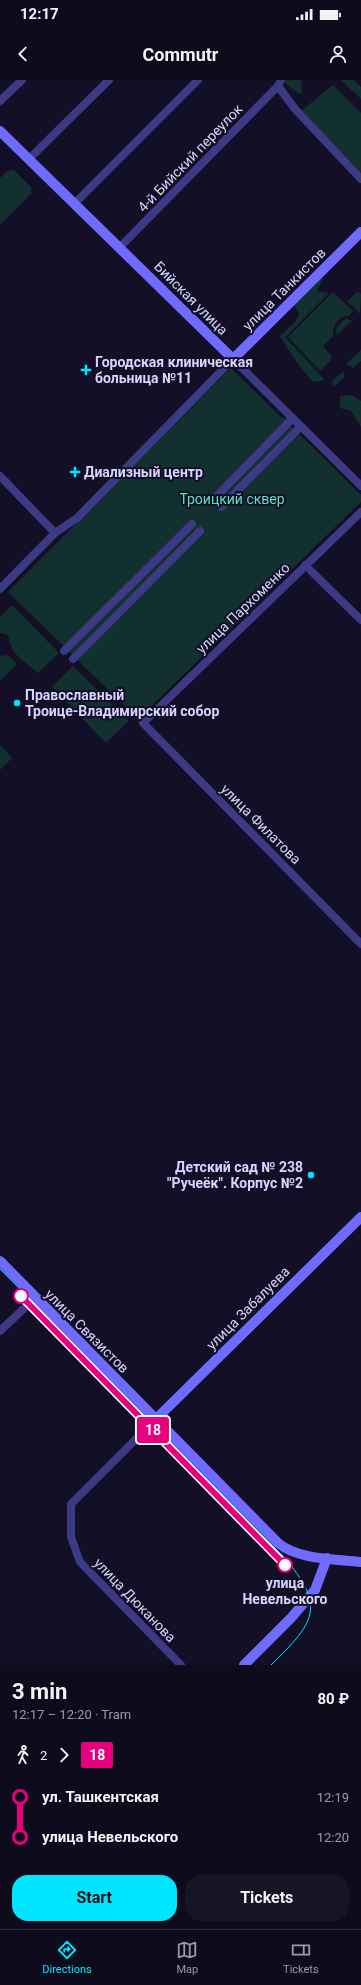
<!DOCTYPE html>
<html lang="en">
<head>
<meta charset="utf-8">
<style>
	:root { --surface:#0e0b1c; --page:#171425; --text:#f1f3f6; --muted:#9b9ba3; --line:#2e2b3b; --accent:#00e5ff }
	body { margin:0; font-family:Roboto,sans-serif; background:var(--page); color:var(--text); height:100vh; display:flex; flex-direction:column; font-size:15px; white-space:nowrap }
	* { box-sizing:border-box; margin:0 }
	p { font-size:13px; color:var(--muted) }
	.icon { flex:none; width:22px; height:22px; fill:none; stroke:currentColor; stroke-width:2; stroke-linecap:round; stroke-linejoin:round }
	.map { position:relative; height:1585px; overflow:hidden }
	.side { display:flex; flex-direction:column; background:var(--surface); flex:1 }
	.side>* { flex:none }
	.badge { padding:0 8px; border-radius:3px; font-size:14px; line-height:26px }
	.map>.badge { position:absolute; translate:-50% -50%; box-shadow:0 0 0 2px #fff }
	.legs { display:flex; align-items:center; gap:6px; height:44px; padding:0 12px; font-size:13px }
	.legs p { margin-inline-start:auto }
	.head { display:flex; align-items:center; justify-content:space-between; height:68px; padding:0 12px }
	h1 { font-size:22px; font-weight:700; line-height:30px }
	.primary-button { display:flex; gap:8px; margin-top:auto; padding:8px 12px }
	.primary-button a { flex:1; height:46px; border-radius:16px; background:var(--accent); color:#111; font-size:16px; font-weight:700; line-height:46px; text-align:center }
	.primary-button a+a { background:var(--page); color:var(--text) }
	ul { padding:0 12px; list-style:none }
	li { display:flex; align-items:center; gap:14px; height:40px; font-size:15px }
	li i { display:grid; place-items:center; width:6px; height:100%; margin:0 5px; background:currentColor }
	li i::after { content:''; width:10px; height:10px; margin:-5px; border:3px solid; border-radius:50%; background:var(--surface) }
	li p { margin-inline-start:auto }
	li:first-child i { background:linear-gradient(#0000 50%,currentColor 0) }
	li:last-child i { background:linear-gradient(currentColor 50%,#0000 0) }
	.status { display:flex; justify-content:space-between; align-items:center; height:28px; padding:0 20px; background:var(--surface); direction:ltr }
	.status svg { height:11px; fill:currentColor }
	header { display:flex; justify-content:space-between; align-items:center; height:52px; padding:0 12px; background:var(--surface); font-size:18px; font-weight:700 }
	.tab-bar { display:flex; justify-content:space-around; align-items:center; height:56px; border-top:1px solid var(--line); background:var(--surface); font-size:11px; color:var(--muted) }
	.tab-bar a { display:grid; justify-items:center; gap:2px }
	.tab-bar .selected { color:var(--accent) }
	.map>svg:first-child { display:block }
</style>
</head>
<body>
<div class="status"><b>12:17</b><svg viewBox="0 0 49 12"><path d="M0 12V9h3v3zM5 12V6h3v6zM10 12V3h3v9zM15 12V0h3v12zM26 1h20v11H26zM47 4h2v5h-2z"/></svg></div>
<header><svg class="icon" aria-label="back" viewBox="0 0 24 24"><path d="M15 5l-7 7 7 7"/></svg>Commutr<svg class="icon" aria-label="person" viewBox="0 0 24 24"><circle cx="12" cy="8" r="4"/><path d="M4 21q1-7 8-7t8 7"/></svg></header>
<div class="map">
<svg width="361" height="1585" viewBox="0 0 361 1585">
	<rect width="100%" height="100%" fill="#130f26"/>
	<path fill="#12302f" d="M281 0H301L302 12 299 14Z
		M341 0H354L361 7V19Z
		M333 5 361 33V93L334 68 301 31Z
		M14 90 31 107V114L0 145V98L7 91Z
		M318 198 323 199 317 211 329 213 285 257 325 300 313 302C299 287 290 272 280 256L296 241 299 233 293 223Z
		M358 211 361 214 360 234 347 221Z
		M333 212 353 231 349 236C337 236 333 246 333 256L323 266 331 276V280L320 291 288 257Z
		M346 238 352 241 337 255 336 248Z
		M361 270V281L353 288 346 284Z
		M231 288 281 337 288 339V343L361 415V422L138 639 8 512Z
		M343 291 345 296 335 306 331 302Z
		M352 315 361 321V347L351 331 340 328V316Z
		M12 525 59 573 38 593C32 588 15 575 12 569 8 561 13 555 0 553V537Z
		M8 575 17 584 0 601V576Z
		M73 586 129 641 106 663 52 607Z
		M0 665 12 678 0 690Z"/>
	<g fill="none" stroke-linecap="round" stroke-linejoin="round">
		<path stroke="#3d3a85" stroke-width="8" d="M278 6 295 29 361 99
			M0 21 22 0
			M29 79 109 0
			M75 123 198 0
			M120 167 278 6 281 0
			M0 396 55 453
			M214 419 293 338
			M221 427 301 346
			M361 432 143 643 361 864
			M305 485 361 540
			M0 509 55 453 77 438 233 279 361 406
			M64 571 192 444
			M73 579 200 451
			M0 1251 35 1218
			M155 1340 71 1424V1457L80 1482 181 1585"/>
		<path stroke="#6f6bff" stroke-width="10" d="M0 51 233 279 361 152
			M0 1181 278 1463C298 1480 336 1479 361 1482
			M155 1340 361 1137
			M244 1585 291 1538 315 1510 327 1478"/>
		<path stroke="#00e5ff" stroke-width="1" d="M0 1189 283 1476C327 1527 315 1542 271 1585"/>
	</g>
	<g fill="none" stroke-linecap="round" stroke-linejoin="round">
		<defs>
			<path id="line-1" d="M21 1216 285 1485"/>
		</defs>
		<use href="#line-1" stroke="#fff" stroke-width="9"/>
		<use href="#line-1" stroke="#e6007e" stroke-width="6"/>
	</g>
	<g fill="#00e5ff" stroke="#130f26" stroke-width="1.5">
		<path d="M84 284h4v4h4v4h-4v4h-4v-4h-4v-4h4z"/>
		<path d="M73 386h4v4h4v4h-4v4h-4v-4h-4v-4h4z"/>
		<circle cx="17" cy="623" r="4"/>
		<circle cx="311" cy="1095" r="4"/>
	</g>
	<g fill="#fff" stroke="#e6007e" stroke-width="2">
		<circle cx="21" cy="1216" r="7"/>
		<circle cx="285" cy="1485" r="7"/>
	</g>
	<g text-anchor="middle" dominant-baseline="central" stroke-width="4" stroke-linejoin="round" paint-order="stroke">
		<g font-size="14" fill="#d9d4ff" stroke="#130f26">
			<text transform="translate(190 78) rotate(-46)">4-й Бийский переулок</text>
			<text transform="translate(284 209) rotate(-45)">улица Танкистов</text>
			<text transform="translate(191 218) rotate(45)">Бийская улица</text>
			<text transform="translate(243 528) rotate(-44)">улица Пархоменко</text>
			<text transform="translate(261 744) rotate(45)">улица Филатова</text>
			<text transform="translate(248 1228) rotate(-45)">улица Забалуева</text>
			<text transform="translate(87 1251) rotate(45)">улица Связистов</text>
			<text transform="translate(135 1520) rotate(46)">улица Дюканова</text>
		</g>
		<g font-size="14" font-weight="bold" fill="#d9d4ff" stroke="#130f26" text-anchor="start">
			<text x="95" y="282">Городская клиническая<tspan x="95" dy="16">больница №11</tspan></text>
			<text x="84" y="392">Диализный центр</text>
			<text x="25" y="615">Православный<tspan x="25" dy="16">Троице-Владимирский собор</tspan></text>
			<text x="303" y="1087" text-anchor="end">Детский сад № 238<tspan x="303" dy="16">"Ручеёк". Корпус №2</tspan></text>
		</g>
		<g font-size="14" fill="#5fe0c0" stroke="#130f26">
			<text x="232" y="419">Троицкий сквер</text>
		</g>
		<g font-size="14" font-weight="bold" fill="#d9d4ff" stroke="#130f26">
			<text x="285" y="1503">улица<tspan x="285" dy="16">Невельского</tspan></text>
		</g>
	</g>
</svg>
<b class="badge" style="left:153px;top:1350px;background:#e6007e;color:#fff">18</b>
</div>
<section class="side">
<div class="head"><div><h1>3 min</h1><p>12:17 – 12:20 · Tram</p></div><b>80 ₽</b></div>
<div class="legs"><svg class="icon" aria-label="walk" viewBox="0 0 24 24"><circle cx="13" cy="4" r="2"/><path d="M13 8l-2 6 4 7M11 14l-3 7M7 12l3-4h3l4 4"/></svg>2<svg class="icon" aria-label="forward" viewBox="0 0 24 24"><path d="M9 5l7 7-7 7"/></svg><b class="badge" style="background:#e6007e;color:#fff">18</b></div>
<ul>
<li><i style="color:#e6007e"></i><b>ул. Ташкентская</b><p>12:19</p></li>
<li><i style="color:#e6007e"></i><b>улица Невельского</b><p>12:20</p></li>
</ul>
<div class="primary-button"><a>Start</a><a>Tickets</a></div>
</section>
<nav class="tab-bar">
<a class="selected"><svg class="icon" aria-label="directions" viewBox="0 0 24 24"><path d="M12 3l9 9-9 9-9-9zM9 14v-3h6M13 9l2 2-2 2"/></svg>Directions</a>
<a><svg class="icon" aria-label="map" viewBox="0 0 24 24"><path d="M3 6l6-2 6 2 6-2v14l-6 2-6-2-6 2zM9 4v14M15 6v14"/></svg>Map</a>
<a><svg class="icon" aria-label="tickets" viewBox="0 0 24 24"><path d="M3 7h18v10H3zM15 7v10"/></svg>Tickets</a>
</nav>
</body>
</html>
